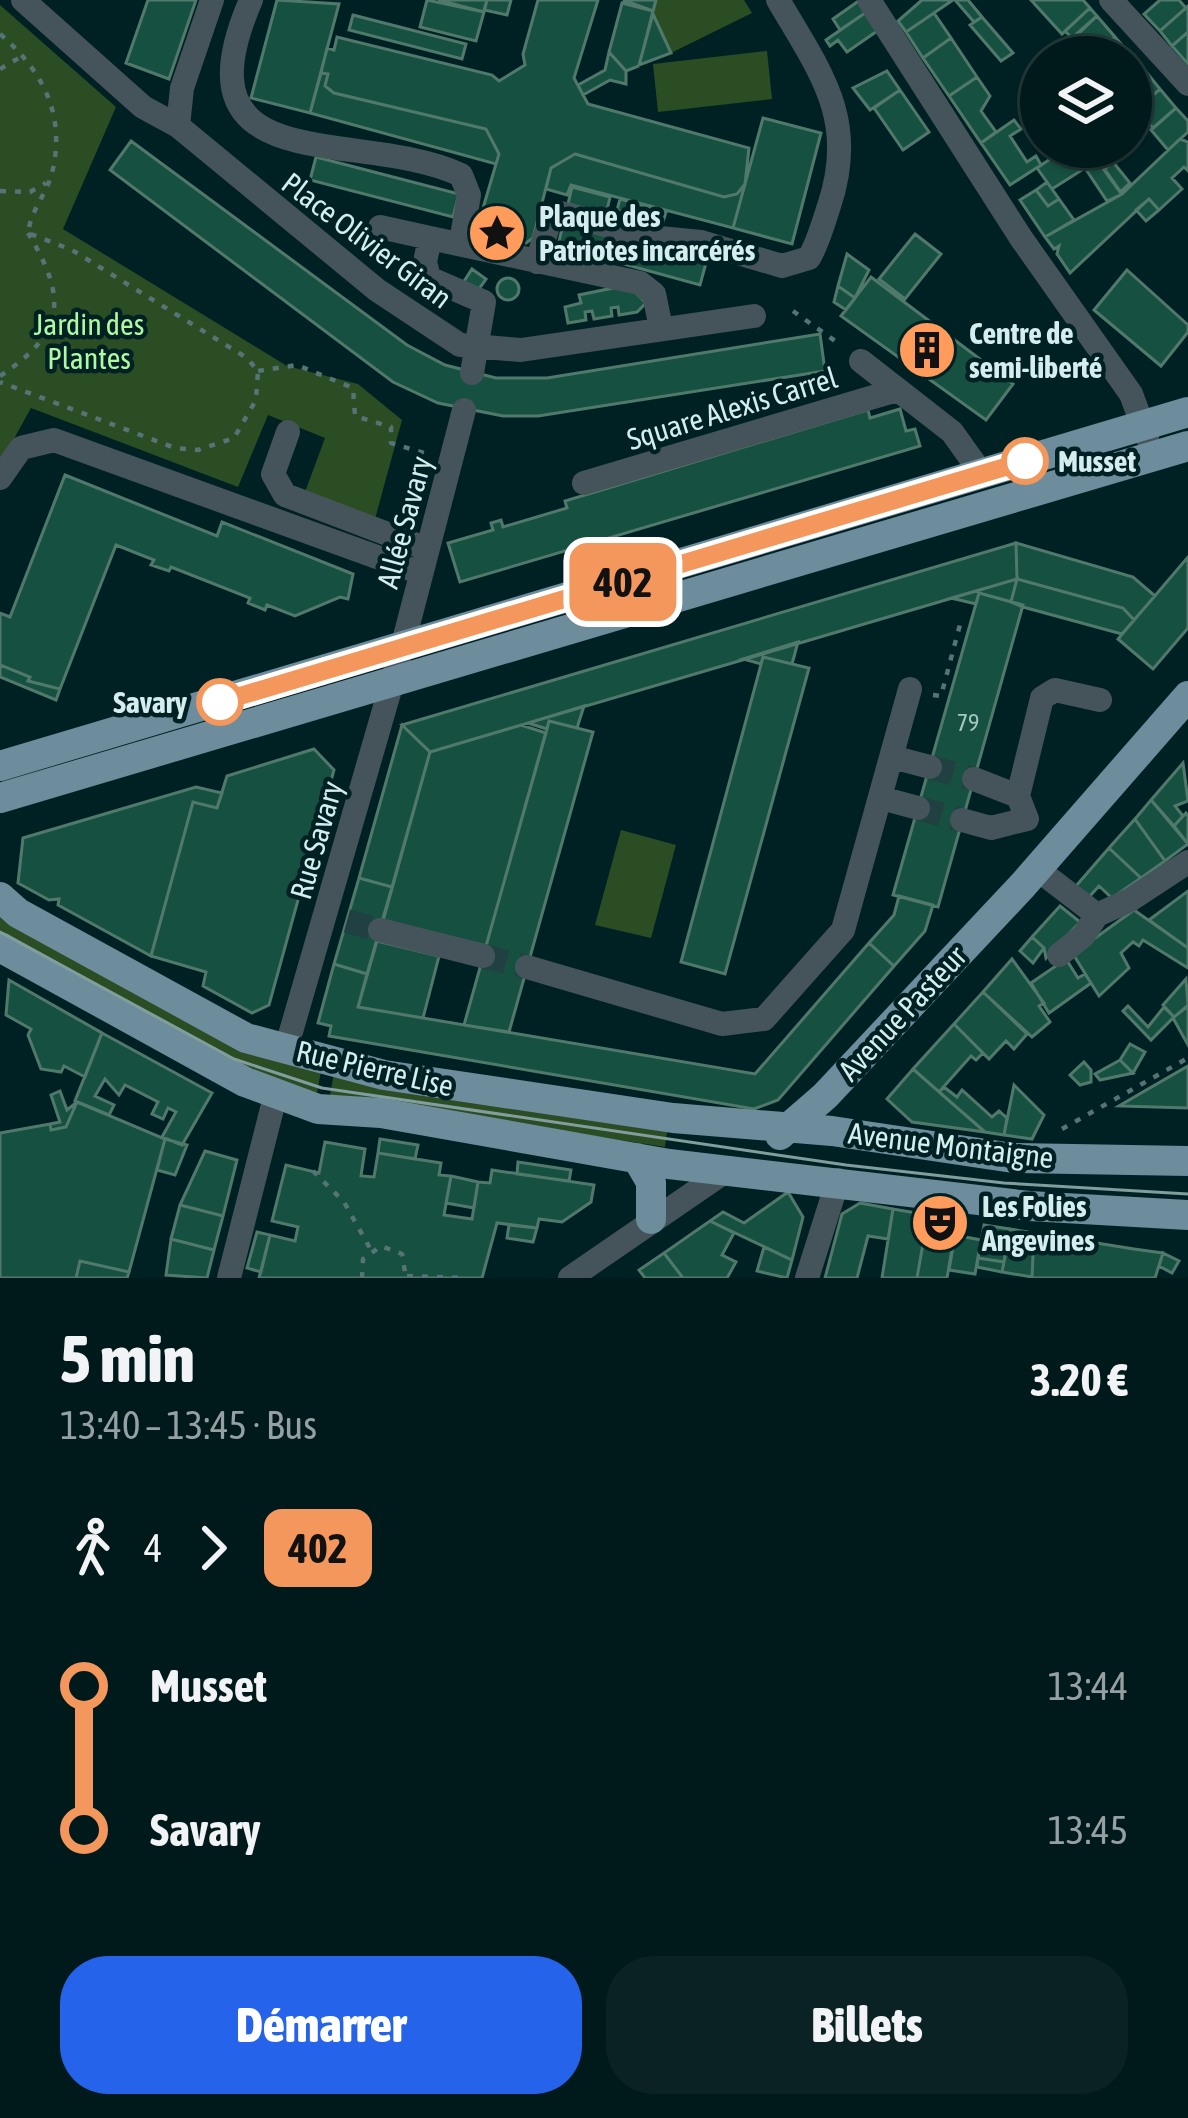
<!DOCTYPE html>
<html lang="fr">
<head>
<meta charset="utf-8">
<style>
	:root { --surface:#00191a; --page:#0a2223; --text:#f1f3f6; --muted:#95a0a2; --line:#223839; --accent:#2563eb }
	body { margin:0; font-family:"Asap Condensed",sans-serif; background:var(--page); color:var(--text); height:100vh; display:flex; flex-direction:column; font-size:45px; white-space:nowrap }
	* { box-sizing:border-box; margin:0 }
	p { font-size:39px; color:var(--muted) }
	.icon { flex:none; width:66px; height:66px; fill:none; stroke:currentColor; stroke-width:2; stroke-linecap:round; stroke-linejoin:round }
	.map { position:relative; height:1278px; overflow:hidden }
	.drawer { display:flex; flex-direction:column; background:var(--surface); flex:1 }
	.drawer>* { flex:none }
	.badge { padding:0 24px; border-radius:18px; font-size:42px; line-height:78px }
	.tools { position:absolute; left:1020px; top:36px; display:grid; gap:24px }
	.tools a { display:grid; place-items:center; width:132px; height:132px; border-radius:50%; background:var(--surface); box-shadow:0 3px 9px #0004,0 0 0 3px var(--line); font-size:60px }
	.map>.badge { position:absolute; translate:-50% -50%; box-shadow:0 0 0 6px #fff }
	.legs { display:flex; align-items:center; gap:18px; height:132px; padding:0 60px; font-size:39px }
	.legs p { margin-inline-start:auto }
	.headline { display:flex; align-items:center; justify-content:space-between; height:204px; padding:0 60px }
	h1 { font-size:66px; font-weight:800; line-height:90px }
	.action { display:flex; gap:24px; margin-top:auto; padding:24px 60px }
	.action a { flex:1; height:138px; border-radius:48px; background:var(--accent); color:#fff; font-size:48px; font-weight:800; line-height:138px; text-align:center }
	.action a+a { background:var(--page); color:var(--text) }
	ul { padding:0 60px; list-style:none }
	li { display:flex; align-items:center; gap:42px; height:144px; font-size:45px }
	li i { display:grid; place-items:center; width:18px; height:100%; margin:0 15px; background:currentColor }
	li i::after { content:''; width:30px; height:30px; margin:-15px; border:9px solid; border-radius:50%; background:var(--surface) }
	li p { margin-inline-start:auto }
	li:first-child i { background:linear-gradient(#0000 50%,currentColor 0) }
	li:last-child i { background:linear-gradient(currentColor 50%,#0000 0) }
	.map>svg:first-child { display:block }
</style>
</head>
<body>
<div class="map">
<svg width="1188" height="1278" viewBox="0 0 1188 1278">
	<rect width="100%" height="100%" fill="#002123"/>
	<path fill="#2a4d24" d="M656 0H744L752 13 671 53 653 14Z
		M0 5 116 107 63 229 287 366 358 384 402 420 375 519 305 492 325 438 268 415 238 487 31 408 0 464Z
		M767 51 772 99 658 112 653 64Z
		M621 830 676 845 651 938 595 925Z
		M0 909 321 1071 317 1093 254 1074 0 938Z
		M334 1073 668 1125 665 1147 330 1095Z"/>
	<path fill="#165040" stroke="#51796b" stroke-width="3" d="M148 0H196L169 79 126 63Z
		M277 0 339 4 310 113 251 98Z
		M427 0 484 12 476 41 420 27Z
		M438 0H487L484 12Z
		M487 0H511L507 15 484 10Z
		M538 0H598L574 78 588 104 749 148 745 184 737 194 724 197 575 154 551 168 533 238 526 243 502 231 483 233 478 225 499 154 486 129 334 93 325 86 328 74 321 73 327 48 334 50 337 37 492 75 499 81 525 65 523 54Z
		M623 0H656L653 11Z
		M860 0 868 11 840 30 833 19Z
		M953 0 906 32 898 21 922 0Z
		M955 0H968L982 17 974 22Z
		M1031 0H1083L1090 8 1062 34Z
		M1160 0H1179L1186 8 1160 31 1144 14Z
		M622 3 653 11 639 66 626 71 609 52Z
		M1188 6V32L1172 46 1160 31Z
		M1090 8 1097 16 1072 38 1065 31Z
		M868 11 880 29 847 52 838 40 830 46 826 40Z
		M934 13 951 38 923 58 906 32Z
		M653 14 671 53 639 65Z
		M353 15 466 44 462 59 349 30Z
		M1097 16 1115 37 1094 57H1054Z
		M982 17 1013 53 1001 61 970 25Z
		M1188 32V64L1172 46Z
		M1115 37 1147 73 1131 87V57H1094Z
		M951 38 977 77 949 96 923 58Z
		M609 52 626 71V84L610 80 583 95 578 85 605 70Z
		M887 71 900 90 870 110 853 88Z
		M321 73 328 74 325 86 334 93 486 129 499 154 496 164 310 113Z
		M1147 73 1160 89 1131 115V87Z
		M977 77 990 96 981 111 996 132 981 143 949 96Z
		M1160 89 1176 108 1153 128 1137 110Z
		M900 90 929 132 903 150 874 108Z
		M1176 108 1188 121V132L1168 150 1151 130Z
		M763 118 821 133 792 244 733 228Z
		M1014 120 1021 129 1010 136 1027 162 1036 156 1041 165 1010 185 981 143Z
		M1180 139 1188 142V171L1184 167 1172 178 1182 189 1159 210 1149 199 1070 273 1057 254 1059 246 1054 249 1045 237 1122 194Z
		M131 141 407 345 445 365 496 378H547L820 334 825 371 538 416H503L438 403 393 382 110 170Z
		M1068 147H1089L1122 194 1107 201 1085 168 1052 189 1037 168Z
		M575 154 724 197 737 194 745 184 733 228 571 185 567 195 546 189 551 168Z
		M316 157 459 194 453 217 310 180Z
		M1113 162 1130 183 1120 192 1104 170Z
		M1047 182 1059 199 1048 206 1036 190Z
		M572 187 610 197 606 214 568 204Z
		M1036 190 1048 206 1059 199 1074 220 1045 237 1020 200Z
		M620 199 666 212 663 222 617 210Z
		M1149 199 1159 210 1146 221 1136 210Z
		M563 224 706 263 700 285 558 246Z
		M915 234 941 254 905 299 879 279Z
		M847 254 869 270 855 298 838 286Z
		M472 269 486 279 476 293 463 283Z
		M1127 270 1188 325V332L1161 366 1094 310Z
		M871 277 1013 384 986 420 841 316Z
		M497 289a11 11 0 1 1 22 0a11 11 0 1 1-22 0Z
		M628 285 646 303 637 312 619 315 618 307 611 308 612 316 594 319 592 311 585 312 586 320 568 323 565 307 581 303 579 295Z
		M838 286 855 298 846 310 834 302Z
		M900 409 906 431 915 429 920 446 460 582 448 543 493 530 491 523 501 520 503 527 567 508 565 501 857 413 868 410 870 418Z
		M65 475 217 536 222 522 353 574 348 599 340 597 295 616 267 605 265 610 248 603 250 598 171 567 169 571 151 565 154 560 116 545 60 689 28 681 30 677 0 665V613L10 617Z
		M1016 543 1017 579 430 752 402 725Z
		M1016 543 1133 577 1155 596 1134 620 1123 608 1017 579Z
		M1188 557V628L1153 669 1118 639Z
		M1017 579 1123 608 1134 620 1122 634 1023 607 1011 602Z
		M1017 579 1011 602 979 593 976 604 951 598Z
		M979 593 1023 605 938 907 893 895Z
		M798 642 792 664 763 657 761 664 743 659Z
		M763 657 809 668 725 974 681 962Z
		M0 665 30 677 28 681 60 689 56 700 0 677Z
		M584 706 577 728 549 721 547 729 528 723Z
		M549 721 593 732 509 1032 464 1025Z
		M402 725 430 752 392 887 359 878Z
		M521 725 546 733 486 946 383 921 430 752Z
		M314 749 334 770 269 1005 252 1013 203 986 206 972 151 956 193 802 217 808 227 776Z
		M1183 763 1188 801 1175 806 1183 816 1174 826 1151 800Z
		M196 787 222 793 217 808 193 802 151 956 58 905 59 899 49 900 18 883 23 838Z
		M1151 800 1188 844 1165 861 1135 819Z
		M1186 813 1188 816V844L1174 826Z
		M1135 819 1165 861 1141 878 1109 848Z
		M1109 848 1141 878 1112 898 1099 886 1088 898 1076 886Z
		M359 878 392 887 367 974 334 964Z
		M1188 891V948L1149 920Z
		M899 896 933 905 925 931 894 966 869 943 894 915Z
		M1060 906 1080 922 1046 958 1044 948 1032 937Z
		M1134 910 1188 948V968L1143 940 1139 946 1133 942 1121 953 1129 968 1099 996 1073 954Z
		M1032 937 1044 948 1033 963 1020 951Z
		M377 941 439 956 423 1018 358 1007Z
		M869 943 894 966 778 1100 754 1109 329 1036 331 1026 318 1023 334 964 367 974 358 1007 755 1074Z
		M1012 959 1044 1003 1039 1006 1050 1022 1032 1037 983 992Z
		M1066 959 1078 978 1085 974 1091 983 1049 1013 1031 983Z
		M1186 979 1188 1006 1174 1017 1163 1005Z
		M9 980 102 1033 85 1077 64 1066 61 1072 41 1069 28 1035 31 1029 6 1015Z
		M983 992 1027 1034 1014 1049 1006 1041 989 1059 954 1024Z
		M1128 1006 1148 1027 1164 1007 1174 1017 1151 1040 1123 1011Z
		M1187 1006H1188V1045L1173 1018Z
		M954 1024 983 1053 976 1060 971 1056 939 1092 913 1069Z
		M102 1033 212 1093 182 1145 162 1137 176 1112 168 1108 163 1119 152 1114 158 1102 125 1085 119 1095 105 1079 95 1096 114 1105 109 1115 75 1101Z
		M1130 1044 1145 1052 1133 1073 1120 1060Z
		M1120 1060 1133 1073 1100 1080 1095 1074Z
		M1084 1062 1091 1070V1082L1080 1085 1070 1075Z
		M1188 1066V1108L1119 1106 1148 1089Z
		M913 1069 954 1105 985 1132 912 1122 887 1099Z
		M1014 1085 1044 1115 1032 1139 1004 1135Z
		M944 1087 957 1097 962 1090 992 1117 999 1111 1007 1118 1004 1135 985 1132 939 1092Z
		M60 1091 67 1110 77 1102 66 1127 51 1130 50 1124 60 1122 51 1095Z
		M77 1102 165 1139 129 1272 80 1261 76 1278H0V1133L50 1124 51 1130 66 1127Z
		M165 1139 187 1145 175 1175 157 1170Z
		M380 1139 418 1145 415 1159 378 1153Z
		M325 1142 365 1149 361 1176 374 1177 378 1153 441 1163 439 1175 451 1176 444 1215 472 1219 478 1182 490 1183 492 1170 594 1185 591 1202 562 1222 539 1219 537 1228 497 1223 482 1278H259L270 1235 295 1241 298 1227 272 1221 286 1165 319 1173Z
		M205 1151 237 1160 223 1216 180 1205Z
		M518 1162 571 1170 569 1181 517 1174Z
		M451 1176 478 1182 474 1208 446 1203Z
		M788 1192 803 1217 792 1260 710 1221 723 1212 744 1223Z
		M860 1203 893 1209 888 1239 868 1236 857 1278H825L842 1214Z
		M180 1205 223 1216 214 1250 171 1239Z
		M893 1209 928 1215 917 1278H882Z
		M928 1215 957 1220 947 1278H917Z
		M710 1221 734 1233 722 1255 736 1262 727 1278H683L664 1253Z
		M509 1225 537 1228 533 1242 507 1238Z
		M984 1225 1010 1229 1004 1262 978 1258Z
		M1010 1229 1034 1233 1032 1277 1002 1272Z
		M257 1232 270 1235 261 1272 247 1268Z
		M1034 1233 1134 1249 1163 1253 1155 1278H1032Z
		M955 1235 981 1240 975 1274 949 1270Z
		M171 1239 214 1250 207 1278 166 1275Z
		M764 1247 792 1260 787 1278 757 1271Z
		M664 1253 683 1278H645L639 1270Z
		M1163 1253 1179 1261 1172 1273 1159 1266Z
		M978 1258 1004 1262 1002 1272 977 1267Z
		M80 1261 129 1272 127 1278H76Z"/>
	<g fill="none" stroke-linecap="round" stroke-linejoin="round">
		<path stroke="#204041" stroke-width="24" stroke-dasharray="24 12" stroke-linecap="butt" d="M930 767 974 779
			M918 808 962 820
			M347 921 380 930
			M483 956 527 967"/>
		<path stroke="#567375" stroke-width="4.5" stroke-dasharray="6 9" stroke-linecap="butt" d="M0 34C44 72 66 116 52 173 46 195 31 210 28 233L72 250 247 358 258 371 256 400 234 438 198 450 175 448 0 382
			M0 69 24 55
			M0 191 30 192 46 183
			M793 311 835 341
			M258 371 297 365 353 388 355 416 391 427V443L427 454
			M0 376C65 333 68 299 28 233
			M933 695 941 696 962 617
			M1062 1129 1188 1058
			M313 1171 344 1202 371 1250
			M407 1276 463 1278
			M362 1278 363 1259 381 1246 402 1254 406 1278"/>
		<path stroke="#45545b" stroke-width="24" d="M23 0 143 107 178 126 377 290 460 345 521 350 754 316
			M251 0C171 184 361 127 461 175L469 195 461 242
			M869 0 1021 238 1131 394 1147 437
			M1111 0 1188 84
			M178 126 182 88 212 0
			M380 227 430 238 425 262 429 278 484 302 472 373
			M430 238 640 283 654 294 661 328
			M537 262 549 223 561 213 649 237 701 242 782 266 809 258C818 243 823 224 829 206 858 120 821 73 778 0
			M861 361 952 432 982 474
			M288 432 273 474 285 495 427 549
			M0 478 21 448 54 440 421 573
			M584 483 897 390
			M892 757 930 767
			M1018 796 1042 698 1055 690 1100 700
			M881 798 918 808
			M962 820 991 828 1027 819 1018 796 974 779
			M1037 869 1097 915 1130 900 1188 862
			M380 930 483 956
			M1059 955 1083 936 1097 915
			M527 967 722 1024 764 1019 843 930 910 689
			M286 1049 402 648 464 410
			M229 1278 275 1097
			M570 1278 730 1168
			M807 1278 838 1180"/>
		<path stroke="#6d8c9c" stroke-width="30" d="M0 766 1188 412
			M0 798 1188 446
			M0 897 18 913 246 1038 384 1075 673 1118 832 1131 1013 1158 1188 1161
			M0 947 245 1082 318 1109 381 1113 669 1164 1029 1206 1188 1215
			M780 1135 825 1096 1023 885 1188 696
			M637 1158 651 1182V1219"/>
		<path stroke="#819d9e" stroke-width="3" d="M0 932 234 1059 322 1088 846 1165 1004 1183 1188 1194"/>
	</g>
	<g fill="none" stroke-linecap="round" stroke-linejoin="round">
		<defs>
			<path id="line-1" d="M220 702 1025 461"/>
		</defs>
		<use href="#line-1" stroke="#fff" stroke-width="27"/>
		<use href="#line-1" stroke="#f3975d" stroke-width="18"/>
	</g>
	<defs>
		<symbol id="sight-disc" viewBox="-11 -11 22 22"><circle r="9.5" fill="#ff9b5b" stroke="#002123"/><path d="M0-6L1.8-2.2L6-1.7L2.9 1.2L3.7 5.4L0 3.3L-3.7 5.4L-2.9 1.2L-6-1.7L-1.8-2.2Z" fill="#111"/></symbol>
		<symbol id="building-disc" viewBox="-11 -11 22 22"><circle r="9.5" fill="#ff9b5b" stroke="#002123"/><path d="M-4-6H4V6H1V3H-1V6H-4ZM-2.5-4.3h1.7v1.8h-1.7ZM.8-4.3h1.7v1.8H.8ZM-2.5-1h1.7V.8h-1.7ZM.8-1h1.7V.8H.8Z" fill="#111"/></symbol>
		<symbol id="theatre-disc" viewBox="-11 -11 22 22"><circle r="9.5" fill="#ff9b5b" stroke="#002123"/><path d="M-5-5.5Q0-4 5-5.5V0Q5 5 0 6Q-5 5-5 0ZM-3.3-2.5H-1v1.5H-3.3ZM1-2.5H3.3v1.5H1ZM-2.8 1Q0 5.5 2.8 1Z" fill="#111"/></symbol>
	</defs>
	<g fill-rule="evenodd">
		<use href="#sight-disc" x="464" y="200" width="66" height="66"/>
		<use href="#building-disc" x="894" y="317" width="66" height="66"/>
		<use href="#theatre-disc" x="907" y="1190" width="66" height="66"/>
	</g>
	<g fill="#fff" stroke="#f3975d" stroke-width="6">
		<circle cx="1025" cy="461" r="21"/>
		<circle cx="220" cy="702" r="21"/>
	</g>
	<g text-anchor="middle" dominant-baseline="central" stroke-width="9" stroke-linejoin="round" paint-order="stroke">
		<g font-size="24" fill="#a5c6c2">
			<text x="968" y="722">79</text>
		</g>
		<g font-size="30" font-weight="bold" fill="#d5edee" stroke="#002123" text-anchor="start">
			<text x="539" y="216">Plaque des<tspan x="539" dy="34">Patriotes incarcérés</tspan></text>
			<text x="969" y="333">Centre de<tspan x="969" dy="34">semi-liberté</tspan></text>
			<text x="982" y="1206">Les Folies<tspan x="982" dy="34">Angevines</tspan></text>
		</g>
		<g font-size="30" fill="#d5edee" stroke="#002123">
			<text transform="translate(367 240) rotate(37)">Place Olivier Giran</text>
			<text transform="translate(732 408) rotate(-17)">Square Alexis Carrel</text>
			<text transform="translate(404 522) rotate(-75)">Allée Savary</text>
			<text transform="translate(316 840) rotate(-74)">Rue Savary</text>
			<text transform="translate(902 1013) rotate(-47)">Avenue Pasteur</text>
			<text transform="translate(375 1068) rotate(13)">Rue Pierre Lise</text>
			<text transform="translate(951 1145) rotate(7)">Avenue Montaigne</text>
		</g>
		<g font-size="30" fill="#aefaa2" stroke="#002123">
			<text x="89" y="324">Jardin des<tspan x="89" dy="34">Plantes</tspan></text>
		</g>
		<g font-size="30" font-weight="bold" fill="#d5edee" stroke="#002123" text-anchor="start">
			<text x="1058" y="461">Musset</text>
			<text x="187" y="702" text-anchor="end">Savary</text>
		</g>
	</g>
</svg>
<div class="tools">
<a><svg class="icon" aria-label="layers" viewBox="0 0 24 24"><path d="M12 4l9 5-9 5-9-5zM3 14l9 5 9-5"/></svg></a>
</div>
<b class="badge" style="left:623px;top:582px;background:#f3975d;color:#111">402</b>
</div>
<section class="drawer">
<div class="headline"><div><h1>5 min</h1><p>13:40 – 13:45 · Bus</p></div><b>3.20 €</b></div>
<div class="legs"><svg class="icon" aria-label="walk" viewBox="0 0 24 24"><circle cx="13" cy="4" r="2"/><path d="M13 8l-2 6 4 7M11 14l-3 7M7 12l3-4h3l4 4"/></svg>4<svg class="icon" aria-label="forward" viewBox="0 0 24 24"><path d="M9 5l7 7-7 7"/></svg><b class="badge" style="background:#f3975d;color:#111">402</b></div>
<ul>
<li><i style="color:#f3975d"></i><b>Musset</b><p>13:44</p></li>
<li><i style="color:#f3975d"></i><b>Savary</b><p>13:45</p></li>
</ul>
<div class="action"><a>Démarrer</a><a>Billets</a></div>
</section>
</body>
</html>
